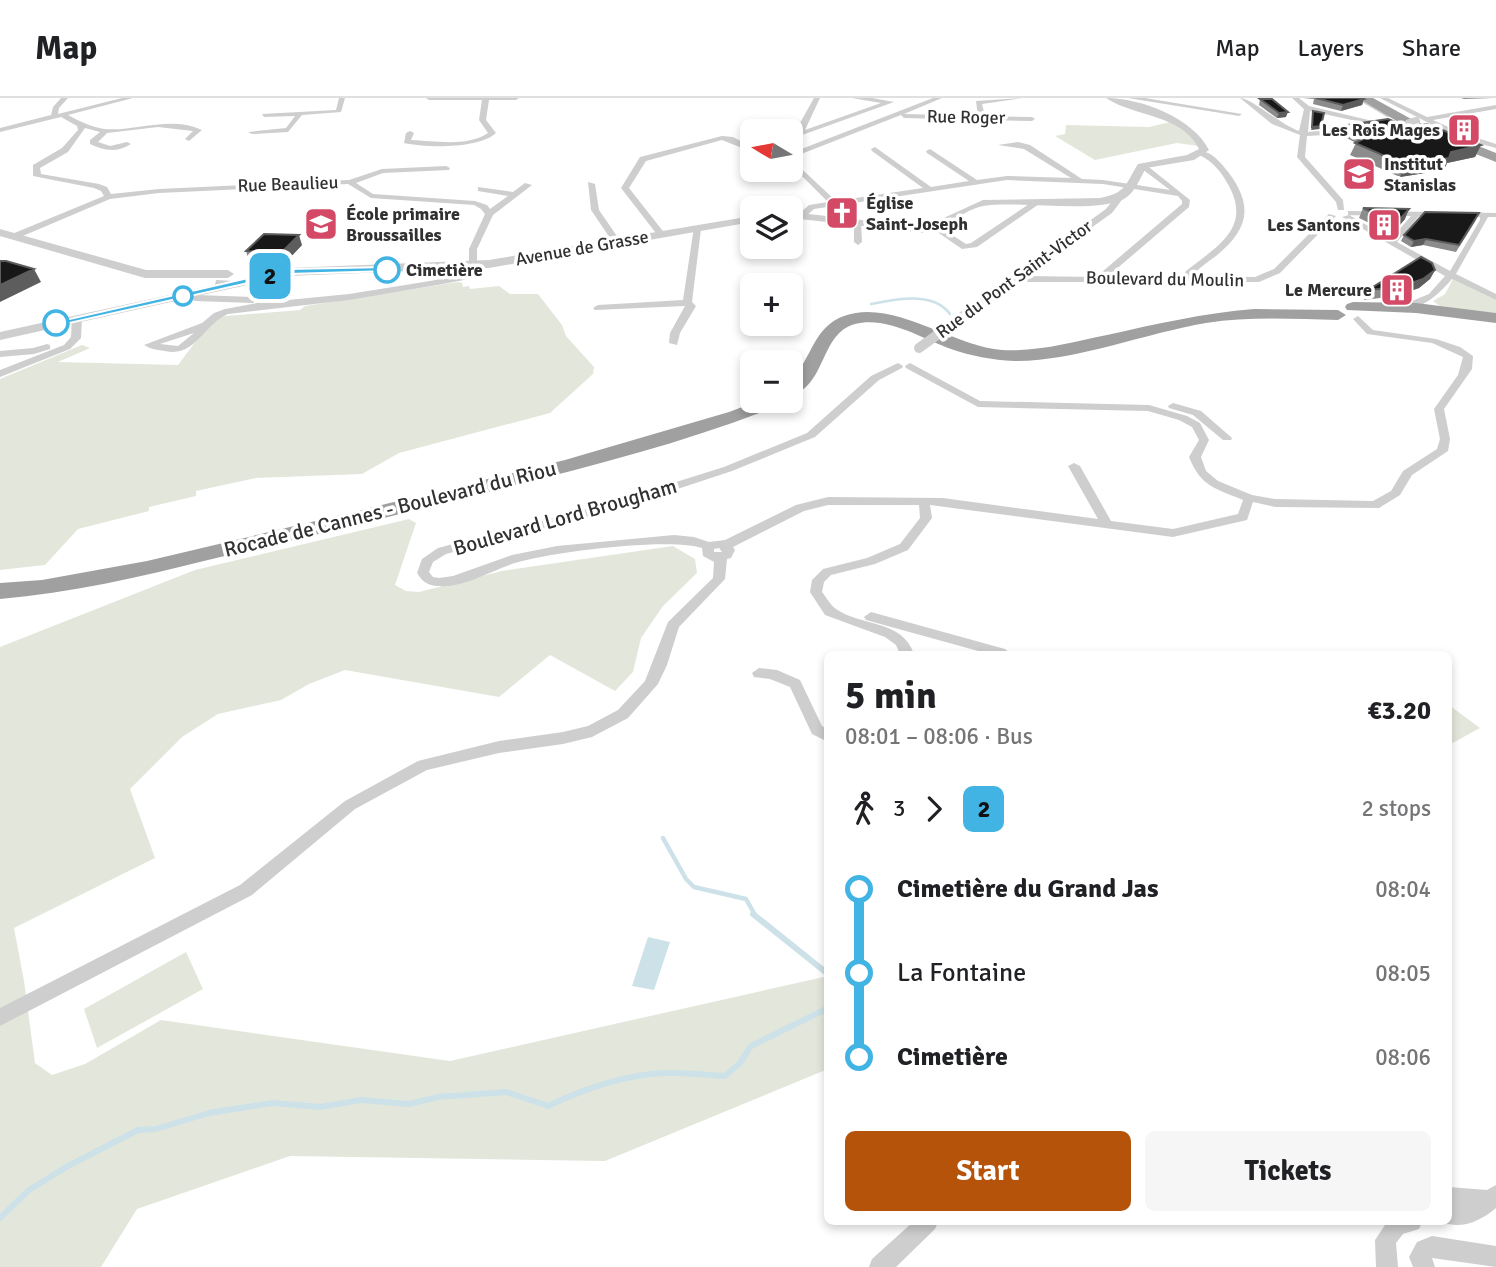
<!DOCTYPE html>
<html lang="en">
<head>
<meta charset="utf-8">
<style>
	:root { --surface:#fff; --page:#f6f6f6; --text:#202124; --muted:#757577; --line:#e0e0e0; --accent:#b45309 }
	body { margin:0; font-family:Signika,sans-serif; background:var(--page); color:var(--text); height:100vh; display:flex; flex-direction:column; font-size:26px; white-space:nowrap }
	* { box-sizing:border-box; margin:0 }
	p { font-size:23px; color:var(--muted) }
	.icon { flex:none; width:38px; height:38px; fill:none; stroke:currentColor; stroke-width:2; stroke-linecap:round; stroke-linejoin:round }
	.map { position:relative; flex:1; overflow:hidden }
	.drawer { position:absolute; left:824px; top:553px; width:628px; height:574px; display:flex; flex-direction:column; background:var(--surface); border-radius:10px; box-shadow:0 4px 10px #0003 }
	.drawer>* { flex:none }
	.badge { padding:0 14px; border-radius:10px; font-size:24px; line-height:46px }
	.needle { width:46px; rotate:280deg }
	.buttons { position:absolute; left:740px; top:21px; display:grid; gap:14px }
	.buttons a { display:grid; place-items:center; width:63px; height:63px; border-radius:10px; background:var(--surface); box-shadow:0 4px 10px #0003; font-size:35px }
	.map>.badge { position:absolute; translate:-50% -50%; box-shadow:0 0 0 4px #fff }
	.legs { display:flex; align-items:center; gap:10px; height:77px; padding:0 21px; font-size:23px }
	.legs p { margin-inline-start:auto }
	.overview { display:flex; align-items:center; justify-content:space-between; height:119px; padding:0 21px }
	h1 { font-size:38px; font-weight:700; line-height:52px }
	.primary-button { display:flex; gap:14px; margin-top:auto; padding:14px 21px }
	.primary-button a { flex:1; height:80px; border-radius:10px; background:var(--accent); color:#fff; font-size:28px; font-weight:700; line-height:80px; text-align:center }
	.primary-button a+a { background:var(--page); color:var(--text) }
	ul { padding:0 21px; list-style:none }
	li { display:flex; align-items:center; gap:24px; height:84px; font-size:26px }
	li i { display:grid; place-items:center; width:10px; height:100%; margin:0 9px; background:currentColor }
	li i::after { content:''; width:18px; height:18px; margin:-9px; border:5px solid; border-radius:50%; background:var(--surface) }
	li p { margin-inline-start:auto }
	li:first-child i { background:linear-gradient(#0000 50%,currentColor 0) }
	li:last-child i { background:linear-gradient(currentColor 50%,#0000 0) }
	header { display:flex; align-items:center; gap:42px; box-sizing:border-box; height:98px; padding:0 35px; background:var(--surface); border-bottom:2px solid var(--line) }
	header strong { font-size:33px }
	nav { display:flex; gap:38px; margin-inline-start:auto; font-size:24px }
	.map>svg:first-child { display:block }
</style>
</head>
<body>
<header>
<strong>Map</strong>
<nav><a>Map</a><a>Layers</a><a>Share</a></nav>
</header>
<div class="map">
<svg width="1496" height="1169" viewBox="0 0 1496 1169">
	<rect width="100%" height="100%" fill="#fff"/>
	<path fill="#e3e7db" d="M1170 24 1191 37 1199 48 1177 45 1095 62 1055 38 1065 36 1066 27 1149 29Z
		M1453 181 1496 202V216L1440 208 1433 203 1445 196Z
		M458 184 462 185 463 189 469 188 470 191 499 188 510 196H538L562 227 566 238 594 269 593 276 550 315 399 355 362 376 256 380 196 393V398L149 409V413L78 431 45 467 0 472V281L82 247 90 250 58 264 178 267 214 219 300 212 305 208Z
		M409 421 416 425 395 487 406 493 419 494 502 473 673 448 695 461 697 475 663 508 641 540 633 574 615 593 550 557 499 599 345 572 309 586 281 602 218 616 182 639 130 691 155 760 14 830 24 883 35 965 52 977 85 966 161 922 450 963 828 878V971L605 1063 290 1058 137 1111 101 1169H0V549L195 472Z
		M1449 607 1480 630 1449 647Z
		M186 854 203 891 97 950 84 911Z"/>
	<path fill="#cde1e8" d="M648 839 670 844 654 892 632 888Z"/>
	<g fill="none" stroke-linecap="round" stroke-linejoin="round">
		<path stroke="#cde1e8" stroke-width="2.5" d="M871 206C896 201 933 193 950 216"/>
		<path stroke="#cde1e8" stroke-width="4.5" d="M663 740 686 781 694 789 746 801 755 817"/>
		<path stroke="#cde1e8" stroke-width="6" d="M753 816 828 876
			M0 1120 29 1092 68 1068 138 1032 156 1031 209 1015 273 1005 320 1009 361 1002 409 1006 438 999 506 994 548 1008C584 991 630 975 670 975 688 975 707 977 725 978L740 965 751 948 828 910"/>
		<path fill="#cecece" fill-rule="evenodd" d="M61 0H68L59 10 58 16 122 0H133L68 17C79 23 91 29 104 31 135 34 170 17 202 32L189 43 185 41 193 33 158 29 107 35 98 44 110 48 127 44 131 46C117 55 105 53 90 46V42L100 34 85 30 68 54 40 70 41 76 99 86 107 89 111 96 159 91 349 82 382 71 446 68 450 70 449 72 383 75 356 85 373 96 475 103 487 107 490 111 508 98 478 93V89L513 94 525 85 532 87 493 117 477 151V167L464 182 443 186 349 202 228 216C204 226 195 260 165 253 158 252 150 251 144 247L202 225 214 215 225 211 257 205 349 196 424 184 458 178 469 167V151L485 116 481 111 474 107 371 100 348 86 159 95 110 101 18 140H12V136L104 98 101 93 94 90 33 78V67L62 50 78 32 77 28 61 19 0 34V30L51 17 53 9ZM194 235 178 248 160 246Z
			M339 0H345L341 14 302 17 288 34 252 36 248 34 286 30 295 18 264 19 262 16 336 12Z
			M426 0H519L516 2H489L486 22 496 35C478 51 427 50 404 45L406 35 410 33 414 35 411 42C434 43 468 49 488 35L479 22 482 2H429Z
			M814 0H820L805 32 881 5 852 0H872L894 4 791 41V37L798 34 796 32Z
			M933 0H942L904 16 978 18 976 3 1023 0 982 6 985 18 1032 19 1035 21 1032 23 904 20 901 17 791 60V55Z
			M1128 0H1145L1242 16 1239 18Z
			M1240 0C1251 0 1281 27 1299 33L1304 11 1292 0H1299L1309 8 1377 24 1375 27 1310 13 1308 34 1363 29 1367 31 1342 36 1307 38 1305 59 1343 102 1344 112H1338L1336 104 1297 59 1300 37 1272 26Z
			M1355 0H1363L1392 18 1387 19Z
			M1380 0H1388L1427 19 1496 7V11L1433 22 1462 35 1496 46V50L1456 39Z
			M722 38 733 39 752 49V54L722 42 646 63 629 90 666 137 659 139 621 90 640 59Z
			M1018 44 1030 47 1082 81 1103 82 1170 92 1138 68 1145 66 1190 102 1189 109 1107 179H1183L1186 173C1216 149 1252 131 1229 88 1222 75 1213 63 1199 57V53C1212 53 1221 65 1229 75 1254 109 1248 132 1216 158 1208 164 1198 170 1192 179H1255L1274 171 1329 116 1336 118 1280 175 1259 184H1017L977 211 974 210V206L1106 111 1117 97 1124 99 1112 115 1024 178 1096 179 1182 106V103L1178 98 1103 86 1007 82 814 111 805 119 798 117 809 107 828 104 791 67V61L836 103 923 90 872 53 871 51 875 49 931 89 969 83 927 55 926 53 930 51 977 82 1007 78 1071 80 1024 51 998 47Z
			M588 84 595 86 599 112 621 144 620 146H614L591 112Z
			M1035 102 1042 104 977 149 962 151 933 131 940 129 966 146 971 145Z
			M1351 113 1444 114 1445 116 1441 118H1419L1397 144 1450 173 1480 122V119L1458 118V114L1496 115V119H1488L1456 176 1496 196V202L1452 181C1439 196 1421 213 1400 212V208L1429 196 1445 178 1342 119 1349 117 1391 141 1411 118 1348 117V113Z
			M854 122 861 124 862 144 858 147 854 144Z
			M694 129 701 131 692 204 696 208 680 235 677 247 669 245 670 235 685 208 595 212 593 210 598 207 683 202Z
			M190 193 197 197 253 199 258 202 253 205 195 203 185 196Z
			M77 218 82 221 81 240 70 251 0 279V272L64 247 71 239 72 221Z
			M1358 218 1373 232 1436 241 1460 249 1473 258 1472 271 1444 311 1450 341 1448 353 1412 377 1400 397 1379 410 1275 409 1253 404 1247 422 1173 439 930 407 932 420 908 452 875 466 831 477 824 484 822 494C826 499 831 508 836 511 862 529 902 521 914 556H900L896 547 885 539 825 517 810 494 812 482 823 471 867 460 900 446 920 420 919 407H828L804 413 733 449 735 452 731 460 727 461 725 481 679 529 667 567 658 586 628 620 592 639 563 646 499 655 427 672 355 711 252 797 0 928V910L240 787 345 703 418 663 499 643 563 634 588 628 618 612 645 583 668 524 713 480 714 464 703 458 702 450C671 439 549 454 515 465 492 472 464 490 438 488 428 488 422 483 417 475L422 461 438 450 609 405 724 369 807 335 871 278 898 265 903 268 902 270 879 282 815 339 732 373 617 411 446 456 433 464 429 474 433 479 439 480 453 478 512 457 557 448 674 437 694 439 709 444 725 442 796 407 828 399 943 400 1098 421 1068 368 1074 365 1080 368 1111 423 1173 431 1238 416 1243 402C1215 390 1201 389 1189 359L1199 342 1192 329 1179 322 1148 313 978 309 906 270 905 268 910 265 980 303 1149 307 1187 318 1200 325 1209 342 1201 359 1206 373 1218 383 1252 397 1275 401 1373 403 1391 393 1403 373 1437 351 1440 341 1434 311 1458 277 1463 259 1432 245 1367 236 1353 221ZM719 450 722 454H714V451Z
			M47 246 50 247V251L34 256 0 259V253L33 250Z
			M1173 305 1201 313 1232 340 1231 342H1223L1193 317 1169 310 1168 308Z
			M871 514 1005 551 1012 556H989L866 522 864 519Z
			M759 570 777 572 800 582 822 628 828 631V644L812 636 790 589 770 581 754 579 752 575Z
			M1496 1087V1110C1481 1123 1461 1132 1442 1124H1449V1089L1487 1092Z
			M913 1124H938L935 1131 896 1169H869L872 1161Z
			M1387 1124H1422L1419 1131 1403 1136 1396 1145 1398 1169H1376L1375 1142Z
			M1432 1138 1496 1148V1169L1432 1160 1435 1169H1413L1409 1159 1417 1144Z"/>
		<path fill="#cecece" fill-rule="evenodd" d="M1106 0C1141 0 1193 20 1209 52L1194 62 1146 70C1140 80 1135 95 1124 101 1094 116 1019 102 983 108 962 112 948 131 924 135L791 120V114L924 129 983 102 1100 100C1126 95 1125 87 1138 66L1187 57 1199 51C1182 16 1134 19 1106 0Z
			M752 118V124L489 170 288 178 0 242V234L215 187 216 182 234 183 288 170 489 162Z
			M0 131 146 172H228L234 176 228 180H145L0 138Z"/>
		<path fill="#a0a0a0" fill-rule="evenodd" d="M1358 0H1373L1413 22 1496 55V64L1405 28Z
			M1353 204 1416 205 1496 215V225L1416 215 1347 212 1345 209 1347 206Z
			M1254 211 1338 212 1346 217 1338 222C1294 221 1249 218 1206 225 1146 235 1073 264 1014 263 992 262 971 258 951 251 922 241 888 218 855 226 820 235 826 289 791 297V282C812 261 813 229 844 218 893 200 952 248 1002 252 1038 254 1073 244 1107 237 1156 226 1204 215 1254 211Z
			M758 303H783L780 307C655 357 519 385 388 419 328 434 268 448 208 462 140 479 70 495 0 501V485L42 482 147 463 345 416 565 362 729 314Z"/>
		<path stroke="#cecece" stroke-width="8" d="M1409 25 1416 23"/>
		<path stroke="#cecece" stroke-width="10" d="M919 250 977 208"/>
	</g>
	<path fill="#8c8c8c" d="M1303 0H1362L1364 1 1362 7 1341 13 1313 6 1314 1Z
		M1461 0H1493L1464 1Z
		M1260 1 1286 19 1277 20 1259 7Z
		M1347 27 1410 30 1481 47 1475 59 1447 65 1444 72 1400 79 1350 57 1356 45 1343 38Z
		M1363 110 1405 121 1392 136 1359 120Z
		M1476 122 1456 154 1423 147 1411 149 1401 143 1404 137Z
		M302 147 284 166 249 163 246 153Z
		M1435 172 1430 181 1419 190 1396 198 1364 202 1368 192Z"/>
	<path fill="#5d5d5d" d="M1364 1 1362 7 1341 13 1343 7Z
		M1288 14 1286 19 1277 20 1279 15Z
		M1321 28 1320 31 1311 32 1312 29Z
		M1481 47 1475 59 1447 65 1444 72 1400 79 1405 67Z
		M1409 111 1405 121 1392 136 1396 126Z
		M299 137 302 147 284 166 280 156Z
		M1426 141 1423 147 1411 149 1414 143Z
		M34 171 41 184 0 204V187Z
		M1435 172 1430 181 1419 190 1396 198 1400 189Z"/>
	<path fill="#181818" stroke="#5d5d5d" stroke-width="2" d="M1316 0H1362L1364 1 1343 7Z
		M1260 1H1272L1288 14 1279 15Z
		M1313 13 1324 15 1321 28 1312 29Z
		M1388 21 1410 30 1427 26 1481 47 1451 54 1449 60 1405 67 1355 45 1369 38 1347 27Z
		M1363 110 1409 111 1396 126Z
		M1425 114 1479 115 1459 147 1426 141 1414 143 1404 137Z
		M264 136 299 137 280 156 246 153Z
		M1421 159 1432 165 1435 172 1423 181 1400 189 1368 192Z
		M0 163H6L34 171 0 187Z"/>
	<path fill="#42b4e3" stroke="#fff" stroke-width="2" d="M387 169 390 173 288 176 56 228 52 225 288 171Z"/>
	<defs>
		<symbol id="building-square" viewBox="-11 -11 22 22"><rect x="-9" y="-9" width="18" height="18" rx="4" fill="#d34966" stroke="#fff"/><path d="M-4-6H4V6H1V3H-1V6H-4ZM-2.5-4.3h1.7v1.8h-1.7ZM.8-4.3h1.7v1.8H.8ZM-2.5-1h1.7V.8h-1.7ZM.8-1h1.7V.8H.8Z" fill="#fff"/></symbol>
		<symbol id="school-square" viewBox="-11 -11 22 22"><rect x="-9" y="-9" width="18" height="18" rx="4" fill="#d34966" stroke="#fff"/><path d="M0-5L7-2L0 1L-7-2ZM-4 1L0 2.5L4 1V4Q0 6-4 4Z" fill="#fff"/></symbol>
		<symbol id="church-square" viewBox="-11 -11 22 22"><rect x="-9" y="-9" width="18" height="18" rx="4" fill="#d34966" stroke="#fff"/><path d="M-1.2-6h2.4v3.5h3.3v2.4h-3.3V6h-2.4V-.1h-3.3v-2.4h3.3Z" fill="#fff"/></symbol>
	</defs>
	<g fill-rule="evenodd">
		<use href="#building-square" x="1445" y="13" width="38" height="38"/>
		<use href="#school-square" x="1340" y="57" width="38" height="38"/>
		<use href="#church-square" x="823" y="96" width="38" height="38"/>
		<use href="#school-square" x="302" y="107" width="38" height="38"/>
		<use href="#building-square" x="1365" y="108" width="38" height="38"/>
		<use href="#building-square" x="1378" y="173" width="38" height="38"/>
	</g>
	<g fill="#fff" stroke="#42b4e3" stroke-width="3.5">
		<circle cx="387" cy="172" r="12"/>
		<circle cx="183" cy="198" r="9"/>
		<circle cx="56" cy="225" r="12"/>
	</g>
	<g text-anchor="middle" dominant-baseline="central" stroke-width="7" stroke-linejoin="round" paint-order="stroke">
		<g font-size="18" fill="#313131" stroke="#fff">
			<text transform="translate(966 19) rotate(1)">Rue Roger</text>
			<text transform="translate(288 86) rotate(-2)">Rue Beaulieu</text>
			<text transform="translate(582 150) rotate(-10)">Avenue de Grasse</text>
			<text transform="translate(1014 181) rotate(-36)">Rue du Pont Saint-Victor</text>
			<text transform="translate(1165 181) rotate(1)">Boulevard du Moulin</text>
		</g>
		<g font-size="18" font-weight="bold" fill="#313131" stroke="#fff" text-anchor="end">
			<text x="1440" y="32">Les Rois Mages</text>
			<text x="1384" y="66" text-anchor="start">Institut<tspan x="1384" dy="21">Stanislas</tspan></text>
			<text x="866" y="105" text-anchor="start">Église<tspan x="866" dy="21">Saint-Joseph</tspan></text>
			<text x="346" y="116" text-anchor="start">École primaire<tspan x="346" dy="21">Broussailles</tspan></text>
			<text x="1360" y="127">Les Santons</text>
			<text x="1372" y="192">Le Mercure</text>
		</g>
		<g font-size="18" font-weight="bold" fill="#313131" stroke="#fff" text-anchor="start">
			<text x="406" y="172">Cimetière</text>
		</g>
		<g font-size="21" fill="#313131" stroke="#fff">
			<text transform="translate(390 411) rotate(-14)">Rocade de Cannes - Boulevard du Riou</text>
			<text transform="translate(565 419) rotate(-16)">Boulevard Lord Brougham</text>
		</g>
	</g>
</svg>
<div class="buttons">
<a><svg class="needle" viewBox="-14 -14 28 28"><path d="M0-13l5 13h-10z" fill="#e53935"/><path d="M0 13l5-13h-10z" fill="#757577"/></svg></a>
<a><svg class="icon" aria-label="layers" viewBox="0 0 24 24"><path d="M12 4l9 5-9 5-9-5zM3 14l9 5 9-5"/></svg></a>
<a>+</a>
<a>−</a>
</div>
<b class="badge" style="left:270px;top:178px;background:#42b4e3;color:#111">2</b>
<section class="drawer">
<div class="overview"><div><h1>5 min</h1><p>08:01 – 08:06 · Bus</p></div><b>€3.20</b></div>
<div class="legs"><svg class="icon" aria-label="walk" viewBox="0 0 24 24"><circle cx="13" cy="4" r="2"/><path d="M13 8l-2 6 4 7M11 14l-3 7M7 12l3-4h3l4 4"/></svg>3<svg class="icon" aria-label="forward" viewBox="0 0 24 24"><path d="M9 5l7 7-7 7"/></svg><b class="badge" style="background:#42b4e3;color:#111">2</b><p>2 stops</p></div>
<ul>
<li><i style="color:#42b4e3"></i><b>Cimetière du Grand Jas</b><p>08:04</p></li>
<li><i style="color:#42b4e3"></i><span>La Fontaine</span><p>08:05</p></li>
<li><i style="color:#42b4e3"></i><b>Cimetière</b><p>08:06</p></li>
</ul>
<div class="primary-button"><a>Start</a><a>Tickets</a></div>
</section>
</div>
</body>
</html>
